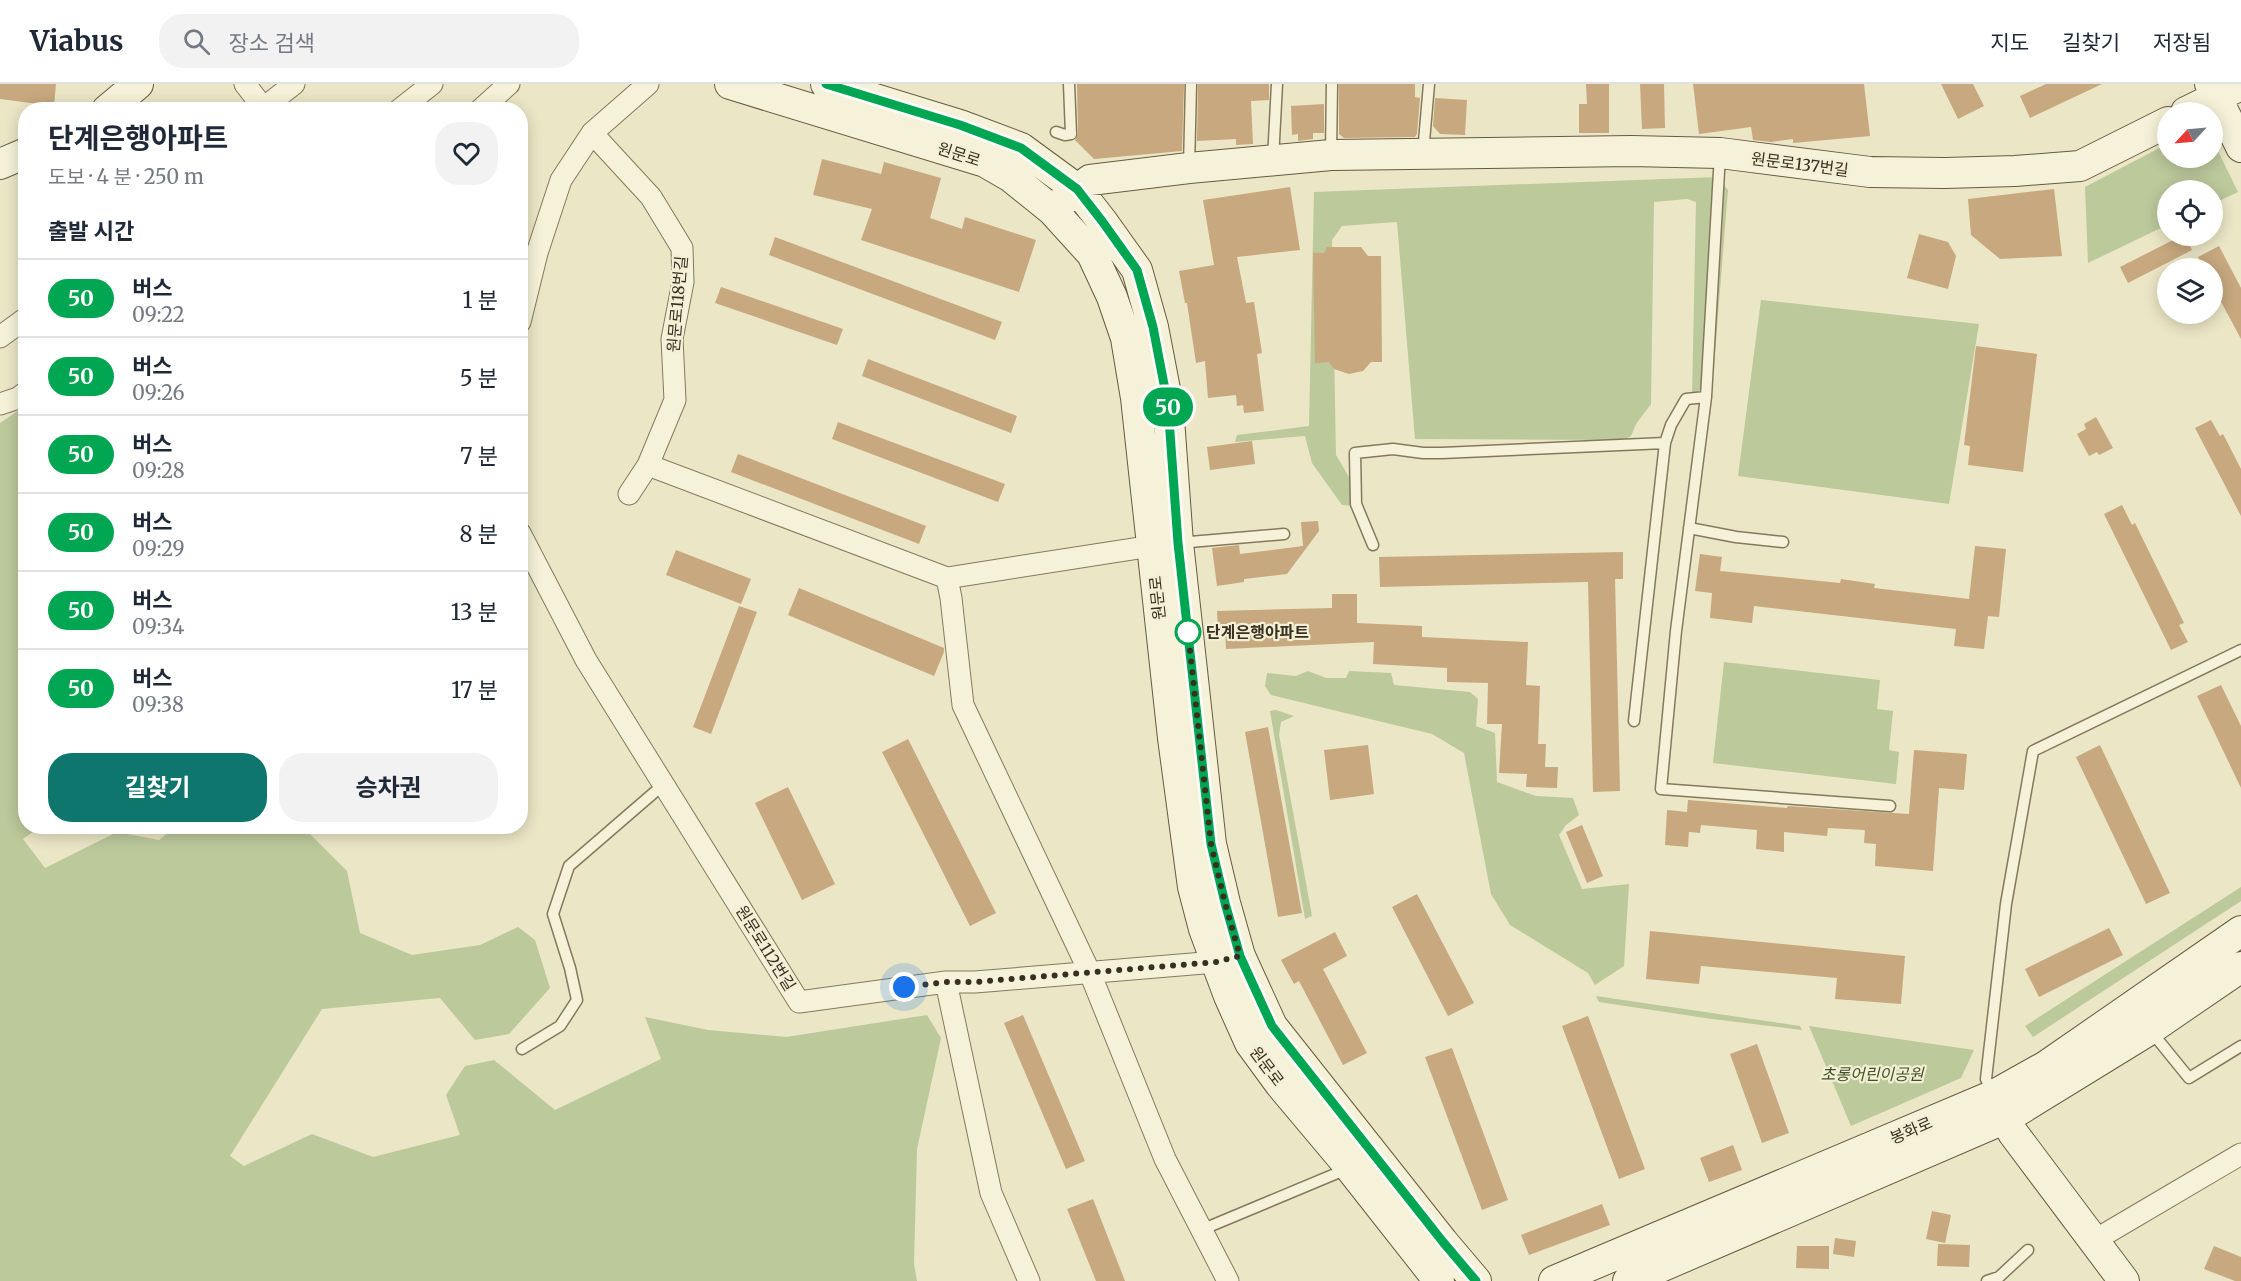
<!DOCTYPE html>
<html lang="ko">
<head>
<meta charset="utf-8">
<style>
	:root { --surface:#fff; --page:#f2f2f3; --text:#1f2937; --muted:#747a83; --line:#e0e1e3; --accent:#0f766e }
	body { margin:0; font-family:Merriweather,"Noto Sans KR",serif; background:var(--page); color:var(--text); height:100vh; display:flex; flex-direction:column; font-size:22px; white-space:nowrap }
	* { box-sizing:border-box; margin:0 }
	p { font-size:20px; color:var(--muted) }
	.icon { flex:none; width:33px; height:33px; fill:none; stroke:currentColor; stroke-width:2; stroke-linecap:round; stroke-linejoin:round }
	.map { position:relative; flex:1; overflow:hidden }
	.details { position:absolute; left:18px; top:18px; width:510px; height:732px; display:flex; flex-direction:column; background:var(--surface); border-radius:24px; box-shadow:0 3px 15px #0003 }
	.details>* { flex:none }
	.badge { padding:0 12px; border-radius:20px; font-size:21px; line-height:39px }
	.needle { width:39px; rotate:244deg }
	.fabs { position:absolute; left:2157px; top:18px; display:grid; gap:12px }
	.fabs a { display:grid; place-items:center; width:66px; height:66px; border-radius:50%; background:var(--surface); box-shadow:0 3px 15px #0003; font-size:30px }
	.you { position:absolute; width:30px; height:30px; margin:-15px; border:4px solid #fff; border-radius:50%; background:#1a73e8; box-shadow:0 0 0 9px #1a73e833 }
	.map>.badge { position:absolute; translate:-50% -50%; box-shadow:0 0 0 3px #fff }
	h2 { padding:0 30px; font-size:22px; line-height:54px }
	.round { display:grid; place-items:center; flex:none; width:63px; height:63px; border-radius:24px; background:var(--page) }
	.summary { display:flex; align-items:center; justify-content:space-between; height:102px; padding:0 30px }
	h1 { font-size:28px; font-weight:700; line-height:45px }
	.primary-button { display:flex; gap:12px; margin-top:auto; padding:12px 30px }
	.primary-button a { flex:1; height:69px; border-radius:24px; background:var(--accent); color:#fff; font-size:24px; font-weight:700; line-height:69px; text-align:center }
	.primary-button a+a { background:var(--page); color:var(--text) }
	ul { padding:0; list-style:none }
	li { display:flex; align-items:center; gap:18px; height:78px; padding:0 30px; border-top:2px solid var(--line) }
	li div { flex:1 }
	li b { display:block; font-size:22px }
	li em { font-style:normal }
	li .badge { min-width:66px; font-weight:700; text-align:center }
	header { display:flex; align-items:center; gap:36px; box-sizing:border-box; height:84px; padding:0 30px; background:var(--surface); border-bottom:2px solid var(--line) }
	header strong { font-size:28px }
	nav { display:flex; gap:33px; margin-inline-start:auto; font-size:21px }
	.search { width:420px; height:54px; background:var(--page); display:flex; align-items:center; gap:15px; box-sizing:border-box; padding:0 21px; border-radius:24px; color:var(--muted); font-size:22px }
	.map>svg:first-child { display:block }
</style>
</head>
<body>
<header>
<strong>Viabus</strong>
<div class="search"><svg class="icon" aria-label="search" viewBox="0 0 24 24"><circle cx="10" cy="10" r="6"/><path d="M15 15l6 6"/></svg>장소 검색</div>
<nav><a>지도</a><a>길찾기</a><a>저장됨</a></nav>
</header>
<div class="map">
<svg width="2241" height="1197" viewBox="0 0 2241 1197">
	<rect width="100%" height="100%" fill="#ebe6c6"/>
	<path fill="#bcc99b" d="M2213 57 2238 108 2213 120 2212 106H2168L2167 141 2088 179 2085 103 2167 60 2168 74H2212Z
		M1717 93 1728 106 1714 282 1707 298 1692 314 1696 118 1687 115 1654 118 1651 320 1636 340 1631 352 1624 356 1415 355 1397 138 1342 142 1332 156 1336 371 1359 410V422L1342 421 1312 379 1305 352 1235 358 1237 351 1309 342 1314 108Z
		M1761 216 1979 240 1949 420 1738 392Z
		M25 322 26 742 40 743 23 755 45 784 117 748 159 756 175 743H303L347 787 360 849 412 871 480 861 518 843 535 856 550 904 509 950 475 956 440 914 322 925 230 1072 244 1082 312 1050 373 1073 460 1051 446 1011 465 982 494 976 555 1026 661 975 645 933 708 946 786 953 927 931 941 954 917 1065 914 1180 917 1197H0V339Z
		M1724 578 1880 596 1877 625 1893 627 1889 666 1899 668 1896 700 1713 679Z
		M1308 587 1326 594H1346L1349 587 1391 589 1394 601 1470 608 1478 615 1476 642 1495 649 1497 698 1536 712 1573 714 1579 731 1566 741 1559 751 1582 805 1629 800 1624 882 1595 901 1588 889 1510 841 1491 810 1464 669 1432 650 1271 611 1265 602 1267 589 1296 592Z
		M1276 626 1294 632 1281 638 1279 651 1312 832 1305 835 1270 627Z
		M2241 803V817L2033 953 2025 942Z
		M1596 912 1800 942 1802 946 1712 935 1599 918Z
		M1809 942 1974 966 1961 994 1851 1042Z"/>
	<path fill="#c7a87f" d="M0 0H56L54 22 0 15Z
		M1077 0H1184L1182 67 1094 75 1075 56 1078 50Z
		M1198 0H1269V16L1251 17 1253 60 1236 61V55L1197 57Z
		M1339 0H1415V13L1420 14 1417 50 1415 53 1344 54 1339 50Z
		M1586 0H1609V49H1579V20H1587Z
		M1640 0H1664L1665 44 1642 45Z
		M1693 0H1864L1870 52 1793 59V55L1771 58 1753 56 1751 43 1699 50Z
		M1941 0H1973L1984 22 1958 35Z
		M2046 0H2102L2030 34 2020 12Z
		M1435 14 1467 16 1465 51 1440 50 1433 42Z
		M1324 20V49H1313V55L1298 57V50L1292 51 1291 22Z
		M822 75 881 90 884 78 941 94 930 134 962 145 965 133 1036 156 1019 208 861 156 872 125 813 111Z
		M1290 103 1300 166 1237 173 1246 219 1254 218 1262 269 1257 270 1264 327 1244 329 1243 321 1237 322 1236 311 1208 314 1205 277 1196 279 1187 219H1185L1179 187 1214 181 1203 116Z
		M2054 105 2062 172 2000 175 1971 151 1968 115Z
		M1919 150 1948 158 1956 172 1948 205 1907 194Z
		M2181 152H2185L2192 166 2128 199 2120 183Z
		M775 153 1002 238 995 256 769 171Z
		M2219 162 2241 204V255L2212 201V184H2204L2198 173Z
		M1327 163H1361L1368 172H1381L1382 278H1371L1363 287 1349 290 1334 285 1329 278 1315 279 1313 169H1324Z
		M721 203 843 245 837 261 715 219Z
		M1976 262 2037 270 2023 388 1968 381 1970 362 1964 361Z
		M868 275 1017 332 1011 349 862 292Z
		M2096 333 2113 364 2099 371 2097 368 2089 372 2077 350 2086 345 2084 340Z
		M2211 336 2220 352 2223 350 2241 385V432L2195 344Z
		M838 338 1005 400 998 418 832 355Z
		M1252 357 1255 380 1210 386 1207 363Z
		M738 370 926 442 919 460 731 388Z
		M2122 421 2132 441 2135 439 2184 539 2179 541 2188 558 2171 566 2104 430Z
		M1318 437 1319 447 1287 490 1244 495V498L1217 502 1212 464 1239 461 1240 470 1303 462 1301 438Z
		M1975 462 2006 465 1999 533 1988 532 1984 565 1954 562 1956 545 1754 522 1752 539 1710 534 1712 509 1695 507 1700 470 1722 473 1720 487 1840 499 1841 495 1875 500 1874 504 1969 515Z
		M676 466 751 495 741 520 666 491Z
		M1623 468V495H1615L1620 707 1593 708 1588 498 1380 503 1379 473Z
		M799 504 944 564V568L934 592 788 531Z
		M1332 510H1357V539L1422 542V553L1528 558 1526 601 1540 602 1538 660H1546L1545 683H1558L1557 704 1526 703 1527 690 1499 689 1502 640H1487L1488 599 1447 598V584L1373 580 1374 558 1226 565 1225 544 1218 545 1217 527 1332 524Z
		M739 522 757 528 711 650 693 643Z
		M2221 601 2241 642V704L2197 612Z
		M1268 643 1302 829 1278 833 1245 648Z
		M908 655 996 829 970 842 882 668Z
		M1368 661 1374 710 1330 716 1324 666Z
		M2100 661 2170 809 2146 820 2076 673Z
		M1914 666 1967 670 1964 706 1939 704 1933 787 1875 782 1876 760 1864 759 1865 746 1828 744 1827 752 1784 748V768L1756 765 1757 746 1701 741 1700 749 1689 748 1688 763 1665 761 1667 726 1687 728 1688 716 1787 724 1788 722 1909 730Z
		M788 703 835 800 802 816 755 719Z
		M1582 741 1603 792 1587 799 1566 748Z
		M1417 810 1474 919 1448 932 1392 823Z
		M2109 844 2123 871 2039 913 2025 885Z
		M1650 847 1905 872 1901 920 1835 915 1837 894 1701 882 1699 900 1646 895Z
		M1335 848 1347 872 1323 885 1367 969 1343 981 1299 897 1294 900 1281 876Z
		M1023 931 1085 1077 1066 1085 1004 939Z
		M1588 932 1645 1085 1619 1095 1562 942Z
		M1757 960 1789 1049 1762 1059 1730 970Z
		M1452 964 1508 1116 1482 1126 1425 973Z
		M1733 1061 1742 1086 1709 1098 1700 1074Z
		M1093 1115 1125 1197H1096L1067 1125Z
		M1602 1120 1610 1141 1529 1171 1521 1151Z
		M1932 1127 1951 1131 1945 1159 1926 1155Z
		M1835 1154 1856 1157 1854 1173 1833 1170Z
		M1938 1160 1970 1161 1969 1183 1937 1182Z
		M1797 1162H1829V1185L1796 1184Z
		M2214 1162 2241 1173V1197H2235L2204 1185Z"/>
	<g fill="none" stroke-linecap="round" stroke-linejoin="round">
		<defs>
			<path id="lane" d="M1056 48 1065 51 1071 50 1069 0
				M1331 69 1332 0
				M1423 69 1429 0
				M1720 70 1706 313 1676 547 1661 705 1890 722
				M1273 75 1277 0
				M1189 84 1191 0
				M1689 444 1736 453 1783 458
				M1178 459 1284 450
				M1373 461 1356 420 1355 369 1393 365 1423 369H1442L1665 359
				M1634 637 1665 359 1671 341 1686 315 1706 313
				M2150 946 2189 994 2241 962
				M522 965 560 942 577 916 570 884 553 830 569 782 664 700
				M1993 1009 1986 995 2006 820 2033 667 2241 566
				M1201 1146 1347 1085
				M1987 1197 1999 1193 2028 1166"/>
			<path id="street" d="M245 0 265 26
				M261 26 294 0
				M399 26 432 0
				M480 26 509 0
				M592 49 651 113 682 164 683 198 672 255 675 316 648 381 629 410
				M520 238 537 169 561 96 592 49 648 0
				M0 253 26 234
				M0 320 18 314 26 308
				M648 381 947 494 1152 462
				M520 449 586 576 799 918 946 898H975L1216 878
				M947 494 951 514 963 621 1090 889 1165 1075 1228 1197
				M946 898 991 1109 1029 1197
				M2095 1156 2241 1070"/>
			<path id="secondary" d="M730 0 985 78 1011 93 1052 126 1092 170 1112 213 1126 254 1136 314 1173 654 1193 803 1204 845 1229 912 1250 959 1280 1000 1343 1075 1439 1197
				M826 0 960 41 1021 64 1077 105 1102 137 1137 186 1153 243 1168 321 1178 459 1211 760 1225 819 1240 872 1272 942 1443 1158 1476 1197
				M2210 0 2241 63
				M107 26 138 0
				M2186 28 2241 1
				M0 80 26 69
				M1063 117 1090 96 1189 84 1331 71 1631 67 1720 69 1870 88 1945 89 2015 87 2080 82 2168 38
				M1996 1016 2013 1049 2124 1197
				M1554 1197 1994 1011 2046 982 2241 847
				M1628 1197 2006 1034 2149 946 2241 883"/>
		</defs>
		<use href="#lane" stroke="#85795d" stroke-width="13"/>
		<use href="#street" stroke="#85795d" stroke-width="23"/>
		<use href="#secondary" stroke="#675a40" stroke-width="32"/>
		<use href="#lane" stroke="#f6f2d9" stroke-width="10"/>
		<use href="#street" stroke="#f6f2d9" stroke-width="21"/>
		<use href="#secondary" stroke="#f6f2d9" stroke-width="30"/>
	</g>
	<g fill="none" stroke-linecap="round" stroke-linejoin="round">
		<defs>
			<path id="line" d="M826 0 960 41 1021 64 1077 105 1102 137 1137 186 1153 243 1168 321 1178 459 1211 760 1225 819 1240 872 1272 942 1443 1158 1476 1197"/>
		</defs>
		<use href="#line" stroke="#fff" stroke-width="14"/>
		<use href="#line" stroke="#00a651" stroke-width="9"/>
		<path stroke="#372f20" stroke-width="6" stroke-dasharray="0 10.8" d="M904 903 946 898H975L1216 878 1240 872 1225 819 1211 760 1188 548"/>
	</g>
	<circle fill="#fff" stroke="#00a651" stroke-width="3" cx="1188" cy="548" r="12"/>
	<g text-anchor="middle" dominant-baseline="central" stroke-width="4.5" stroke-linejoin="round" paint-order="stroke">
		<g font-size="16" fill="#372f20" stroke="#f3efd5">
			<text transform="translate(959 70) rotate(18)">원문로</text>
			<text transform="translate(1800 80) rotate(7)">원문로137번길</text>
			<text transform="translate(677 220) rotate(-85)">원문로118번길</text>
			<text transform="translate(1157 514) rotate(-96)">원문로</text>
			<text transform="translate(766 864) rotate(58)">원문로112번길</text>
			<text transform="translate(1267 982) rotate(53)">원문로</text>
			<text transform="translate(1911 1046) rotate(-23)">봉화로</text>
		</g>
		<g font-size="16" font-weight="bold" fill="#372f20" stroke="#f3efd5" text-anchor="start">
			<text x="1206" y="548">단계은행아파트</text>
		</g>
		<g font-size="16" font-style="italic" fill="#405228" stroke="#f3efd5">
			<text x="1872" y="990">초롱어린이공원</text>
		</g>
	</g>
</svg>
<div class="fabs">
<a><svg class="needle" viewBox="-14 -14 28 28"><path d="M0-13l5 13h-10z" fill="#e53935"/><path d="M0 13l5-13h-10z" fill="#747a83"/></svg></a>
<a><svg class="icon" aria-label="locate" viewBox="0 0 24 24"><circle cx="12" cy="12" r="6"/><path d="M12 2v4M12 18v4M2 12h4M18 12h4"/></svg></a>
<a><svg class="icon" aria-label="layers" viewBox="0 0 24 24"><path d="M12 4l9 5-9 5-9-5zM3 14l9 5 9-5"/></svg></a>
</div>
<div class="you" style="left:904px;top:903px"></div>
<b class="badge" style="left:1168px;top:323px;background:#00a651;color:#fff">50</b>
<section class="details">
<div class="summary"><div><h1>단계은행아파트</h1><p>도보 · 4 분 · 250 m</p></div><a class="round"><svg class="icon" aria-label="heart" viewBox="0 0 24 24"><path d="M12 20l-8-8c-3-5 5-10 8-4 3-6 11-1 8 4z"/></svg></a></div>
<h2>출발 시간</h2>
<ul>
<li><span class="badge" style="background:#00a651;color:#fff">50</span><div><b>버스</b><p>09:22</p></div><em>1 분</em></li>
<li><span class="badge" style="background:#00a651;color:#fff">50</span><div><b>버스</b><p>09:26</p></div><em>5 분</em></li>
<li><span class="badge" style="background:#00a651;color:#fff">50</span><div><b>버스</b><p>09:28</p></div><em>7 분</em></li>
<li><span class="badge" style="background:#00a651;color:#fff">50</span><div><b>버스</b><p>09:29</p></div><em>8 분</em></li>
<li><span class="badge" style="background:#00a651;color:#fff">50</span><div><b>버스</b><p>09:34</p></div><em>13 분</em></li>
<li><span class="badge" style="background:#00a651;color:#fff">50</span><div><b>버스</b><p>09:38</p></div><em>17 분</em></li>
</ul>
<div class="primary-button"><a>길찾기</a><a>승차권</a></div>
</section>
</div>
</body>
</html>
